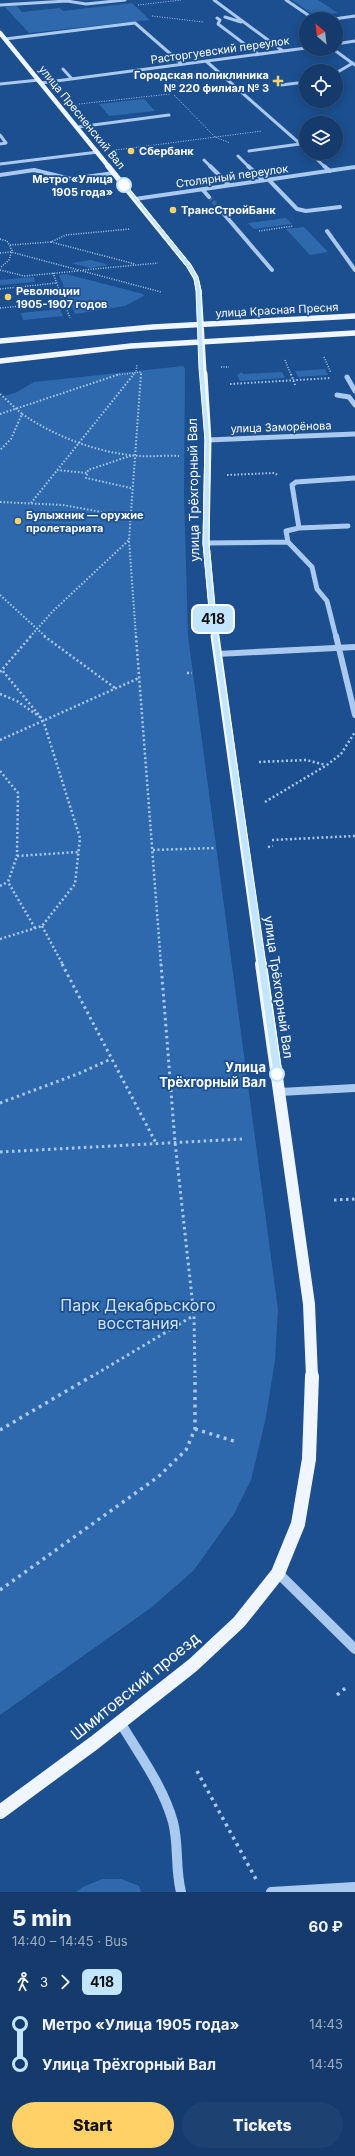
<!DOCTYPE html>
<html lang="en">
<head>
<meta charset="utf-8">
<style>
	:root { --surface:#143b6b; --page:#1d4271; --text:#f1f3f6; --muted:#9dadc1; --line:#33557e; --accent:#ffd166 }
	body { margin:0; font-family:Inter,sans-serif; background:var(--page); color:var(--text); height:100vh; display:flex; flex-direction:column; font-size:15px; white-space:nowrap }
	* { box-sizing:border-box; margin:0 }
	p { font-size:13px; color:var(--muted) }
	.icon { flex:none; width:22px; height:22px; fill:none; stroke:currentColor; stroke-width:2; stroke-linecap:round; stroke-linejoin:round }
	.map { position:relative; height:1892px; overflow:hidden }
	.sheet { display:flex; flex-direction:column; background:var(--surface); flex:1 }
	.sheet>* { flex:none }
	.badge { padding:0 8px; border-radius:6px; font-size:14px; line-height:26px }
	.needle { width:26px; rotate:332deg }
	.tools { position:absolute; left:299px; top:12px; display:grid; gap:8px }
	.tools a { display:grid; place-items:center; width:44px; height:44px; border-radius:50%; background:var(--surface); box-shadow:0 2px 10px #0003,0 0 0 1px var(--line); font-size:20px }
	.map>.badge { position:absolute; translate:-50% -50%; box-shadow:0 0 0 2px #fff }
	.legs { display:flex; align-items:center; gap:6px; height:44px; padding:0 12px; font-size:13px }
	.legs p { margin-inline-start:auto }
	.overview { display:flex; align-items:center; justify-content:space-between; height:68px; padding:0 12px }
	h1 { font-size:22px; font-weight:800; line-height:30px }
	.cta { display:flex; gap:8px; margin-top:auto; padding:8px 12px }
	.cta a { flex:1; height:46px; border-radius:24px; background:var(--accent); color:#111; font-size:16px; font-weight:800; line-height:46px; text-align:center }
	.cta a+a { background:var(--page); color:var(--text) }
	ul { padding:0 12px; list-style:none }
	li { display:flex; align-items:center; gap:14px; height:40px; font-size:15px }
	li i { display:grid; place-items:center; width:6px; height:100%; margin:0 5px; background:currentColor }
	li i::after { content:''; width:10px; height:10px; margin:-5px; border:3px solid; border-radius:50%; background:var(--surface) }
	li p { margin-inline-start:auto }
	li:first-child i { background:linear-gradient(#0000 50%,currentColor 0) }
	li:last-child i { background:linear-gradient(currentColor 50%,#0000 0) }
	.map>svg:first-child { display:block }
</style>
</head>
<body>
<div class="map">
<svg width="355" height="1892" viewBox="0 0 355 1892">
	<rect width="100%" height="100%" fill="#1b4f8f"/>
	<path fill="#2e69ad" d="M292 0H318L338 13 315 16Z
		M132 3 150 20 29 33 5 7 16 5 22 12 60 8 63 11Z
		M144 99 155 111 109 116 99 104Z
		M286 218 292 224 254 229 248 223Z
		M304 227 328 252 310 255 286 229Z
		M91 260 109 265 90 268 71 263Z
		M66 274 143 294 144 296 125 306 75 314 59 275Z
		M34 277 35 282 0 285V280Z
		M60 309 63 316 23 320 21 313Z
		M183 366 185 369 184 492 188 636 278 1310 275 1360 266 1417 251 1480 234 1514 194 1570 152 1607 0 1715V397L15 393 34 382Z
		M325 369 328 375 298 377 295 371Z
		M242 372 243 374 282 372 285 378 240 381 237 375Z
		M102 1879H121L139 1886 141 1892H76L83 1887Z"/>
	<g fill="none" stroke-linecap="round" stroke-linejoin="round">
		<path stroke="#3d69a0" stroke-width="4" stroke-dasharray="4 2" stroke-linecap="butt" d="M209 197 218 207"/>
		<path stroke="#a9c9ee" stroke-width="1" stroke-dasharray="1 1.5" stroke-linecap="butt" d="M138 5 181 0
			M152 16 203 22
			M174 95 215 137 230 143
			M79 104 170 94
			M116 150 262 131"/>
		<path stroke="#a9c9ee" stroke-width="1.5" stroke-dasharray="1 1.5" stroke-linecap="butt" d="M259 231 293 226
			M0 239 7 241 12 250 9 260 0 268
			M51 242 135 264
			M10 245 51 242 66 235 130 229
			M0 253 11 252 161 292
			M0 270 24 276 78 271
			M83 270 158 263
			M53 273 70 318
			M0 289 56 283
			M0 308 64 302
			M324 357 331 373
			M285 360 291 375
			M221 367H229
			M117 375 141 372V375
			M133 375 136 372 137 364"/>
		<path stroke="#a9c9ee" stroke-width="2" stroke-dasharray="1.5 2" stroke-linecap="butt" d="M291 374 295 385
			M230 384 331 378
			M0 394 22 414 11 439 0 450
			M0 414 120 374
			M22 414C56 437 98 453 139 456 152 457 166 455 179 456
			M57 470 87 473
			M227 475 274 473 278 475
			M131 488 86 478 88 470 133 455
			M0 502 63 505 129 517
			M31 503 134 374
			M0 595 46 637
			M30 637 52 612 129 540
			M136 637 129 540 141 374"/>
		<path stroke="#a9c9ee" stroke-width="2.5" stroke-dasharray="2 2.5" stroke-linecap="butt" d="M44 636 115 688
			M136 636 161 965
			M0 672 31 636
			M187 673H192
			M0 694 17 701 40 717
			M0 740 139 678
			M259 762 306 760 326 765
			M0 771 18 793 17 856
			M265 802 327 765 341 754 355 732
			M272 840 355 836
			M268 847 273 846
			M153 850 216 848
			M0 886 8 882
			M42 926 63 965
			M35 928 8 882 17 856 78 852
			M0 939 42 926 75 884 80 838 43 720 2 670"/>
		<path stroke="#a9c9ee" stroke-width="3" stroke-dasharray="2.5 3.5" stroke-linecap="butt" d="M62 964 156 1143
			M161 964 175 1142 194 1316 195 1377
			M0 1103 80 1073 111 1059
			M0 1152 242 1139
			M334 1200 355 1199
			M91 1377 193 1316"/>
		<path stroke="#a9c9ee" stroke-width="3.5" stroke-dasharray="3 4.5" stroke-linecap="butt" d="M195 1429 237 1442
			M0 1430 92 1376
			M0 1590 158 1477 186 1450 195 1429V1376
			M337 1695 348 1686
			M197 1771 257 1881"/>
		<path stroke="#a9c9ee" stroke-width="3" d="M214 0 283 51
			M286 0 314 19
			M0 5 67 1 86 4 125 0
			M225 17 241 22
			M217 18 220 20 218 24 258 54
			M334 19 355 16
			M5 39 135 23 182 64
			M336 44 355 41
			M333 49 355 65
			M206 61 306 149
			M63 69 72 79
			M336 73 353 63
			M175 79 219 73
			M41 83 306 48
			M0 84 39 80
			M281 85 306 82
			M78 127 169 115
			M0 135 6 143 0 144
			M249 151 300 144
			M310 153 325 167
			M238 156 249 167
			M204 160 211 167
			M0 164 98 152"/>
		<path stroke="#a9c9ee" stroke-width="4" d="M210 166 229 185
			M248 166 263 180
			M324 166 330 171
			M0 175 34 170 71 179 114 173
			M269 180 297 209 306 211 340 207
			M202 189 209 197
			M135 199 355 167
			M218 207 272 270
			M327 231 355 270"/>
		<path stroke="#a9c9ee" stroke-width="5" d="M347 377 355 391
			M337 395 349 397 355 405
			M208 440 355 434
			M299 528 348 526
			M206 543 288 542
			M336 637 327 601 317 589 312 567 288 542 286 531 299 528 292 485 296 482 355 478"/>
		<path stroke="#a9c9ee" stroke-width="6" d="M336 636 355 715
			M217 654 355 647"/>
		<path stroke="#a9c9ee" stroke-width="8" d="M280 1092 355 1088"/>
		<path stroke="#a9c9ee" stroke-width="10" d="M278 1573 355 1649
			M120 1722C139 1754 163 1786 173 1822 179 1845 175 1869 181 1892
			M271 1892 355 1887"/>
		<path stroke="#f0f6ff" stroke-width="4.5" d="M0 33 109 167"/>
		<path stroke="#f0f6ff" stroke-width="5.5" d="M108 166 189 266 196 278 199 291 204 375
			M0 341 153 327 355 316
			M0 361 131 346 355 333"/>
		<path stroke="#f0f6ff" stroke-width="7" d="M204 374 208 440 206 543 215 637"/>
		<path stroke="#f0f6ff" stroke-width="9" d="M215 636 261 965"/>
		<path stroke="#f0f6ff" stroke-width="12" d="M261 964 309 1304 312 1377"/>
		<path stroke="#f0f6ff" stroke-width="14" d="M0 1812 94 1743 193 1665 239 1622 278 1573 298 1524 309 1459 312 1376"/>
	</g>
	<path fill="#c2e6ff" stroke="#fff" d="M123 185H126L191 265 198 278 201 291 204 368 210 440 209 543 216 621 282 1074 277 1077 273 1074 210 621 203 543 205 440 199 368 196 291 194 278 187 267Z"/>
	<g fill="#ffd166" stroke="#1b4f8f" stroke-width="1.5">
		<path d="M276 75h4v4h4v4h-4v4h-4v-4h-4v-4h4z"/>
		<circle cx="131" cy="151" r="4"/>
		<circle cx="173" cy="210" r="4"/>
		<circle cx="8" cy="297" r="4"/>
		<circle cx="18" cy="521" r="4"/>
	</g>
	<g fill="#fff" stroke="#c2e6ff" stroke-width="2">
		<circle cx="124" cy="185" r="7"/>
		<circle cx="277" cy="1074" r="7"/>
	</g>
	<g text-anchor="middle" dominant-baseline="central" stroke-width="3.5" stroke-linejoin="round" paint-order="stroke">
		<g font-size="11" fill="#fff" stroke="#1b4f8f">
			<text transform="translate(220 50) rotate(-8)">Расторгуевский переулок</text>
			<text transform="translate(82 117) rotate(51)">улица Пресненский Вал</text>
			<text transform="translate(232 176) rotate(-8)">Столярный переулок</text>
			<text transform="translate(277 310) rotate(-3)">улица Красная Пресня</text>
			<text transform="translate(281 427) rotate(-2)">улица Заморёнова</text>
		</g>
		<g font-size="11" font-weight="bold" fill="#fff" stroke="#1b4f8f" text-anchor="start">
			<text x="269" y="75" text-anchor="end">Городская поликлиника<tspan x="269" dy="13">№ 220 филиал № 3</tspan></text>
			<text x="139" y="151">Сбербанк</text>
			<text x="181" y="210">ТрансСтройБанк</text>
			<text x="16" y="291">Революции<tspan x="16" dy="13">1905-1907 годов</tspan></text>
			<text x="26" y="515">Булыжник — оружие<tspan x="26" dy="13">пролетариата</tspan></text>
		</g>
		<g font-size="11" font-weight="bold" fill="#fff" stroke="#1b4f8f" text-anchor="end">
			<text x="113" y="179">Метро «Улица<tspan x="113" dy="13">1905 года»</tspan></text>
		</g>
		<g font-size="13" fill="#fff" stroke="#1b4f8f">
			<text transform="translate(193 490) rotate(-91)">улица Трёхгорный Вал</text>
			<text transform="translate(279 987) rotate(82)">улица Трёхгорный Вал</text>
		</g>
		<g font-size="13" font-weight="bold" fill="#fff" stroke="#1b4f8f" text-anchor="end">
			<text x="266" y="1067">Улица<tspan x="266" dy="15">Трёхгорный Вал</tspan></text>
		</g>
		<g font-size="16" fill="#cfe3fa" stroke="#1b4f8f">
			<text x="138" y="1305">Парк Декабрьского<tspan x="138" dy="18">восстания</tspan></text>
		</g>
		<g font-size="16" fill="#fff" stroke="#1b4f8f">
			<text transform="translate(135 1686) rotate(-39)">Шмитовский проезд</text>
		</g>
	</g>
</svg>
<div class="tools">
<a><svg class="needle" viewBox="-14 -14 28 28"><path d="M0-13l5 13h-10z" fill="#e53935"/><path d="M0 13l5-13h-10z" fill="#9dadc1"/></svg></a>
<a><svg class="icon" aria-label="locate" viewBox="0 0 24 24"><circle cx="12" cy="12" r="6"/><path d="M12 2v4M12 18v4M2 12h4M18 12h4"/></svg></a>
<a><svg class="icon" aria-label="layers" viewBox="0 0 24 24"><path d="M12 4l9 5-9 5-9-5zM3 14l9 5 9-5"/></svg></a>
</div>
<b class="badge" style="left:213px;top:619px;background:#c2e6ff;color:#111">418</b>
</div>
<section class="sheet">
<div class="overview"><div><h1>5 min</h1><p>14:40 – 14:45 · Bus</p></div><b>60 ₽</b></div>
<div class="legs"><svg class="icon" aria-label="walk" viewBox="0 0 24 24"><circle cx="13" cy="4" r="2"/><path d="M13 8l-2 6 4 7M11 14l-3 7M7 12l3-4h3l4 4"/></svg>3<svg class="icon" aria-label="forward" viewBox="0 0 24 24"><path d="M9 5l7 7-7 7"/></svg><b class="badge" style="background:#c2e6ff;color:#111">418</b></div>
<ul>
<li><i style="color:#c2e6ff"></i><b>Метро «Улица 1905 года»</b><p>14:43</p></li>
<li><i style="color:#c2e6ff"></i><b>Улица Трёхгорный Вал</b><p>14:45</p></li>
</ul>
<div class="cta"><a>Start</a><a>Tickets</a></div>
</section>
</body>
</html>
